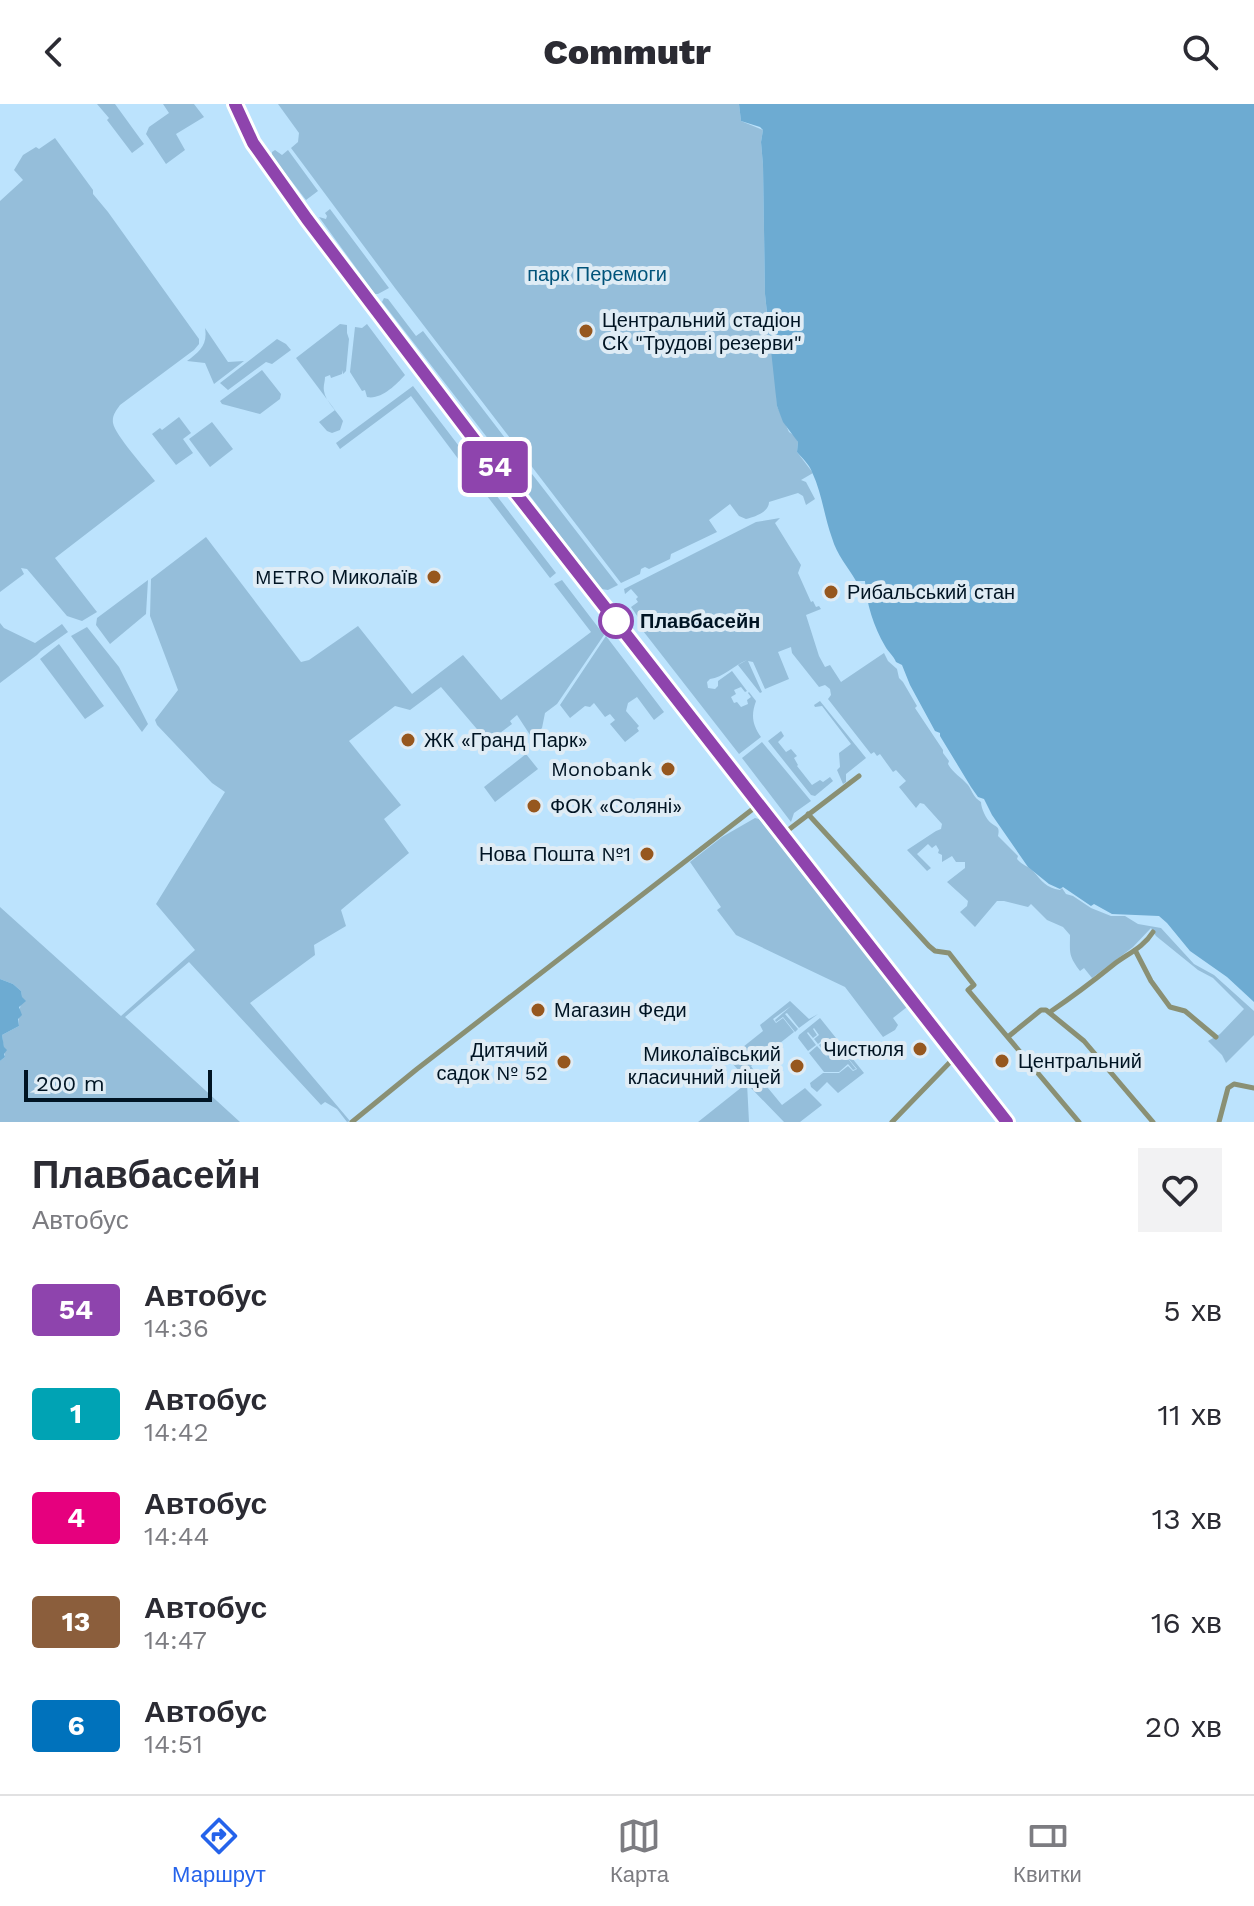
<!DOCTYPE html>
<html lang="uk">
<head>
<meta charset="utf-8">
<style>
	:root { --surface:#fff; --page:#f2f2f3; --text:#2b2b33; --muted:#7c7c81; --line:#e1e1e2; --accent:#2563eb }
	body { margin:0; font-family:"Work Sans",sans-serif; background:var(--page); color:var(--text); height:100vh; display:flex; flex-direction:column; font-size:30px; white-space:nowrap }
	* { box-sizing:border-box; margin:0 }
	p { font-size:26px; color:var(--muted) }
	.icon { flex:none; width:44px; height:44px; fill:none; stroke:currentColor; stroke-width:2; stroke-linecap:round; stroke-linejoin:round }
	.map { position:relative; height:1018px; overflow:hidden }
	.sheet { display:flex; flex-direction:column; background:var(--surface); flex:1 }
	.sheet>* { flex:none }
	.badge { padding:0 16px; border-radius:6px; font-size:28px; line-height:52px }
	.scale { position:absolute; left:24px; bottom:20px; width:188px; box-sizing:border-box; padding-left:8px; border:4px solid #001423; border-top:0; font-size:22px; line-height:28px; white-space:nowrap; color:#001423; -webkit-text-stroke:6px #dfecf5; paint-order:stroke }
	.map>.badge { position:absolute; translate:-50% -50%; box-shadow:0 0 0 4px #fff }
	.round { display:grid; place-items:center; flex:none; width:84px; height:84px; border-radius:0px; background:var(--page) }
	.head { display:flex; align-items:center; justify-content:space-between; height:136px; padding:0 32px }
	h1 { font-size:38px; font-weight:800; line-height:60px }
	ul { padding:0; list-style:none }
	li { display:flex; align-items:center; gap:24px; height:104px; padding:0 32px }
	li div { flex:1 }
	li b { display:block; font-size:30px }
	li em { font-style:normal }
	li .badge { min-width:88px; font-weight:700; text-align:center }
	header { display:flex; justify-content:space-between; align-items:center; height:104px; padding:0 32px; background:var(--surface); font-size:36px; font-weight:800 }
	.tabs { display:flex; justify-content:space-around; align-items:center; height:112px; border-top:2px solid var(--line); background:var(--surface); font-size:22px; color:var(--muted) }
	.tabs a { display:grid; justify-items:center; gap:4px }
	.tabs .selected { color:var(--accent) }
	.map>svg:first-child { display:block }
</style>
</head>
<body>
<header><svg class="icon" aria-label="back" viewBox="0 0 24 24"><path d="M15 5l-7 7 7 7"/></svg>Commutr<svg class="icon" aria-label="search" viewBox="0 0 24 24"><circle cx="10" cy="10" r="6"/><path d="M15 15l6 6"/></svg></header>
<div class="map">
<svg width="1254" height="1018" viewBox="0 0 1254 1018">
	<rect width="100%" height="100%" fill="#bce3fd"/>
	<path fill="#95beda" d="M97 0H115L144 40 132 49 107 16 109 14Z
		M163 0H194L204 13 176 30 185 46 166 60 146 30 149 23 169 9Z
		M278 0H739L741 17 763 26 761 38 763 61 765 190 770 239 776 274 777 302 789 328 795 332 798 338 797 348 813 369 801 376 806 378 815 395 806 401 803 392 798 389 769 398C769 408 755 413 746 415L739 412 730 400 709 416 717 428 671 450 670 455 649 465 645 463 641 465 640 470 621 479 395 184 291 44 298 38 299 29Z
		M55 34 93 86V90L108 108 199 235V240L194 246 120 301C116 307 112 311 113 319 115 331 146 365 155 377L55 454 97 508 82 517 67 512 27 465 21 464 24 470 0 488V97L23 76 14 66 23 51 36 43 39 45Z
		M275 46 282 51 288 46 318 87 306 96 272 52V48Z
		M330 105 389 184 378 190H375L319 113 326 115 327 112 325 109Z
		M384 194 388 195 416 232 423 227 515 347 503 354 382 198Z
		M340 220 347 221V229L349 235 346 267 343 270 342 266V270L331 274 330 271 325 273C325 278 323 282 324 287 325 297 338 308 343 317L340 326 332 329 327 327 319 318 335 306 296 254Z
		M367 220 405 271C396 281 381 296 367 293L365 286 362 287 350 268 355 223 362 224Z
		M205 224 228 258 244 257 214 280 205 259 187 257C199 248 208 241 205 224Z
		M277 235 286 240 291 246 272 260 266 258 228 286 220 279Z
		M262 266 281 290 280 295 260 310 222 300 220 297Z
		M413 282 465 350 459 356 411 292 340 345 336 339Z
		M179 313 191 329 183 335 193 349 176 361 152 330 160 324 162 326Z
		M212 318 233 345 210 363 189 335Z
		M508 357 520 373 523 371 526 375 532 370 618 481 608 486 601 485 505 359Z
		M490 383 556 469 550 474 484 388Z
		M780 414 775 419 801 461 798 469 811 498 813 497 816 503 819 502 821 505 806 511 819 552 825 563 830 561 841 578 884 549 888 557 897 565 899 574 903 578 917 602 915 604 943 646V649L949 657 948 660C953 669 961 673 968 681 973 688 973 693 981 698 981 704 986 715 991 719 997 724 1000 722 998 732L1018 752 1017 755C1023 762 1027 761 1033 767 1042 777 1046 784 1060 786L1062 784 1066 790 1073 792 1091 804 1111 812H1125L1138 820 1161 824 1194 860 1214 871 1254 907V931L1226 959 1222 951 1208 937 1220 930 1244 905 1213 874 1198 866 1156 832 1151 824 1133 843 1092 874 1084 864 1080 867C1068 851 1070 849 1070 831L1063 823 1047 816 1031 800 1028 803 1004 797H997L975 823 960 808 967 802 968 797 947 778 965 764V758H956L952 752 942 758V751L938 749 939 746 936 741 932 744 928 740 917 750 931 764 927 767 907 746 936 727 941 725 942 720 924 700 920 699 916 704 899 683 906 677 896 666 893 668 880 650 877 652 874 648 871 650 828 595 831 591 830 585 825 581 819 583 792 549 791 543 778 548 789 575 765 585 753 558 748 557 762 588 760 589 738 561 747 556C734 561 723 574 710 575L707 578 708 584 715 585 718 582V577L732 567 747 587 745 588 741 583 734 586 736 590 731 593 734 599 737 598 741 603 748 600 747 596 751 593 748 589 749 588 756 597C751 611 752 620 761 633L739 650 640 523 642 519 631 503 638 498 636 495 638 493 631 485 625 490 624 485 756 418Z
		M206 433 301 558 309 556 358 522 412 590 463 551 501 596 591 528 554 480 562 476 604 531 557 600 545 609 542 624 532 634 517 611 510 617 512 620 488 638 441 583 410 606 395 602 349 637 401 701 384 715 409 749 341 806 346 822 314 841 315 851 250 899 350 1017 347 1018 337 1005 325 998 321 1001 189 858 125 913 240 1018H0V957L5 953 2 931 19 922C17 910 23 898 21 887L13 880 0 875V803L121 912 195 846 156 800 225 688 212 679 157 621 155 616 178 586 150 512 151 475Z
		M148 476 146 510 110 540 96 521 97 514Z
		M0 519 4 524 35 539 62 520 68 528 41 547 37 551 0 579Z
		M87 523 119 563 148 620 142 628 71 532Z
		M606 532 664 608 654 616 637 593 628 599 626 607 639 622 637 624 639 627 625 638 610 620 615 616 610 610 605 613 594 599 590 603 585 602 570 614 560 601Z
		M59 540 104 602 85 615 40 555Z
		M820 597 866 654 846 670V678L843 680 837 666 840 663 839 649 851 640 822 602 815 603 814 601Z
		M781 627 784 632 778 638 786 648 791 645 797 652 794 654 798 661 797 662 812 681 820 676 823 678 830 673 833 677 815 692 811 691 768 637Z
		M762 638 811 697 794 709 791 718 742 654Z
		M526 650 538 665 495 698 484 683Z
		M755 714 759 715 907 903 893 914 898 921 895 926 883 933 845 883 736 831 717 806 721 803 690 758 722 733Z
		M790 897 809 915 818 910 799 924 787 909 785 910 798 925 795 928 783 913 776 918 775 916 791 902 773 915 776 919 783 914 794 928 751 962 757 971 745 973 728 955 763 927 760 921Z
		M820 914 864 969 838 989 827 978 817 988 811 983 810 979 823 969H839L848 962 853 967 857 965 842 947 856 965 853 966 848 960 839 968H824L809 949 817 942 828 954 819 941 823 938 832 950 834 949 823 936 818 940 814 935 819 931 814 924 813 925 817 931 813 934 808 928 807 929 816 941 808 947 798 934 799 931Z
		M758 972 782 1001 805 984 822 1001 800 1018H784L749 982 747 975Z
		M747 979 749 1018H698Z"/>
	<path fill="#6dabd2" d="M739 0H1254V898L1227 873 1190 847 1167 819 1159 812 1112 810 1094 800 1091 802 1063 783 1060 785 1049 780 1028 763 992 711 984 695 978 693 971 683 940 632V629L935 627 910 581 902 561 896 558C893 551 889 549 885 542 874 523 866 499 865 477H856C848 463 837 451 832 434 824 412 822 389 812 368 809 360 802 354 797 348L798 338 783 318 777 302 765 190 763 61 761 38 763 26 760 23 741 17Z
		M0 875 13 880 21 887 22 893 26 897 19 903 22 911 18 915 19 922 2 931 4 943 7 946 4 950 5 953 0 957Z"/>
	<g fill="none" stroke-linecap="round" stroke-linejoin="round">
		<path stroke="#8a9074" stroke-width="5" d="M808 710 929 842 935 847 949 849 974 881 968 886 1079 1018
			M783 730 859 672
			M1135 846 1151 877 1170 903 1185 907 1216 933
			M1050 908C1072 893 1092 878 1113 861 1127 850 1143 844 1153 828
			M1009 932 1041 906H1046L1084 937 1153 1018
			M352 1018 417 965 758 701
			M892 1018 955 953
			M1219 1018 1228 984 1234 980 1254 984"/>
		<path stroke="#323a04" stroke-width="10" d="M235 0 253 39 307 115 486 351 1007 1018"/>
	</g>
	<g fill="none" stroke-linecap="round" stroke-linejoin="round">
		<defs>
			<path id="line" d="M235 0 253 39 307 115 486 351 1007 1018"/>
		</defs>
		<use href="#line" stroke="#fff" stroke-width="18"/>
		<use href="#line" stroke="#8e44ad" stroke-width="12"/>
	</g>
	<g fill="#96571e" stroke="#dfecf5" stroke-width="3">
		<circle cx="586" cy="227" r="8"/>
		<circle cx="434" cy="473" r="8"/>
		<circle cx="831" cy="488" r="8"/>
		<circle cx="408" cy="636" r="8"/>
		<circle cx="668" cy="665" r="8"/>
		<circle cx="534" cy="702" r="8"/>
		<circle cx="647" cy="750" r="8"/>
		<circle cx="538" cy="906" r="8"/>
		<circle cx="920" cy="945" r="8"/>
		<circle cx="1002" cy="957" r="8"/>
		<circle cx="564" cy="958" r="8"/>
		<circle cx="797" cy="962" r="8"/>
	</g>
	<circle fill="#fff" stroke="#8e44ad" stroke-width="4" cx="616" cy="517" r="16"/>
	<g text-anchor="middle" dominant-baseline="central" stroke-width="8" stroke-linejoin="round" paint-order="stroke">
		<g font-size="20" fill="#01537a" stroke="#dfecf5">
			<text x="597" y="170">парк Перемоги</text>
		</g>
		<g font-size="20" fill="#001423" stroke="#dfecf5" text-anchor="start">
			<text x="602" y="216">Центральний стадіон<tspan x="602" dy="23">СК "Трудові резерви"</tspan></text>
			<text x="418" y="473" text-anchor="end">METRO Миколаїв</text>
			<text x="847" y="488">Рибальський стан</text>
			<text x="424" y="636">ЖК «Гранд Парк»</text>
			<text x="652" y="665" text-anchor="end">Monobank</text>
			<text x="550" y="702">ФОК «Соляні»</text>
			<text x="631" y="750" text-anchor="end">Нова Пошта №1</text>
			<text x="554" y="906">Магазин Феди</text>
			<text x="904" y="945" text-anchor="end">Чистюля</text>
			<text x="548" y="946" text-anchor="end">Дитячий<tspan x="548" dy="23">садок № 52</tspan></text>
			<text x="781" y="950" text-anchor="end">Миколаївський<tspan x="781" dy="23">класичний ліцей</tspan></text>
			<text x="1018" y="957">Центральний</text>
		</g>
		<g font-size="20" font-weight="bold" fill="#001423" stroke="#dfecf5" text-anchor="start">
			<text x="640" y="517">Плавбасейн</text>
		</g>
	</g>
</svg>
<div class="scale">200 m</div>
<b class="badge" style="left:495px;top:363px;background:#8e44ad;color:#fff">54</b>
</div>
<section class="sheet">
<div class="head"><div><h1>Плавбасейн</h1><p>Автобус</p></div><a class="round"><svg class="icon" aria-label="heart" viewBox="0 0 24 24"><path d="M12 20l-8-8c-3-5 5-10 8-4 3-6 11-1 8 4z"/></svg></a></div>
<ul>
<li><span class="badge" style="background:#8e44ad;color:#fff">54</span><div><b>Автобус</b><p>14:36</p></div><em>5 хв</em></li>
<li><span class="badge" style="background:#00a3b4;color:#fff">1</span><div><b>Автобус</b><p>14:42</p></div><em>11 хв</em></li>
<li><span class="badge" style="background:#e6007e;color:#fff">4</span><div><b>Автобус</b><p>14:44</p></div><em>13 хв</em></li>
<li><span class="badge" style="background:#8b5e3c;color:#fff">13</span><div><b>Автобус</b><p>14:47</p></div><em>16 хв</em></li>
<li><span class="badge" style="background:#0072bc;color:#fff">6</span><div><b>Автобус</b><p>14:51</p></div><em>20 хв</em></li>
</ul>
</section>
<nav class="tabs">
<a class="selected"><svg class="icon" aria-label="directions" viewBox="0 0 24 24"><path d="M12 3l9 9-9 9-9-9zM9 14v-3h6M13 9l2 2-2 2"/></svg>Маршрут</a>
<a><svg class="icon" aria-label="map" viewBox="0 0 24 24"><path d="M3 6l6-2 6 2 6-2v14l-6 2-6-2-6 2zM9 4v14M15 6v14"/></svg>Карта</a>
<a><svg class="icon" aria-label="tickets" viewBox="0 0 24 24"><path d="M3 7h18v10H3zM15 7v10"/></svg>Квитки</a>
</nav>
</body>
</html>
